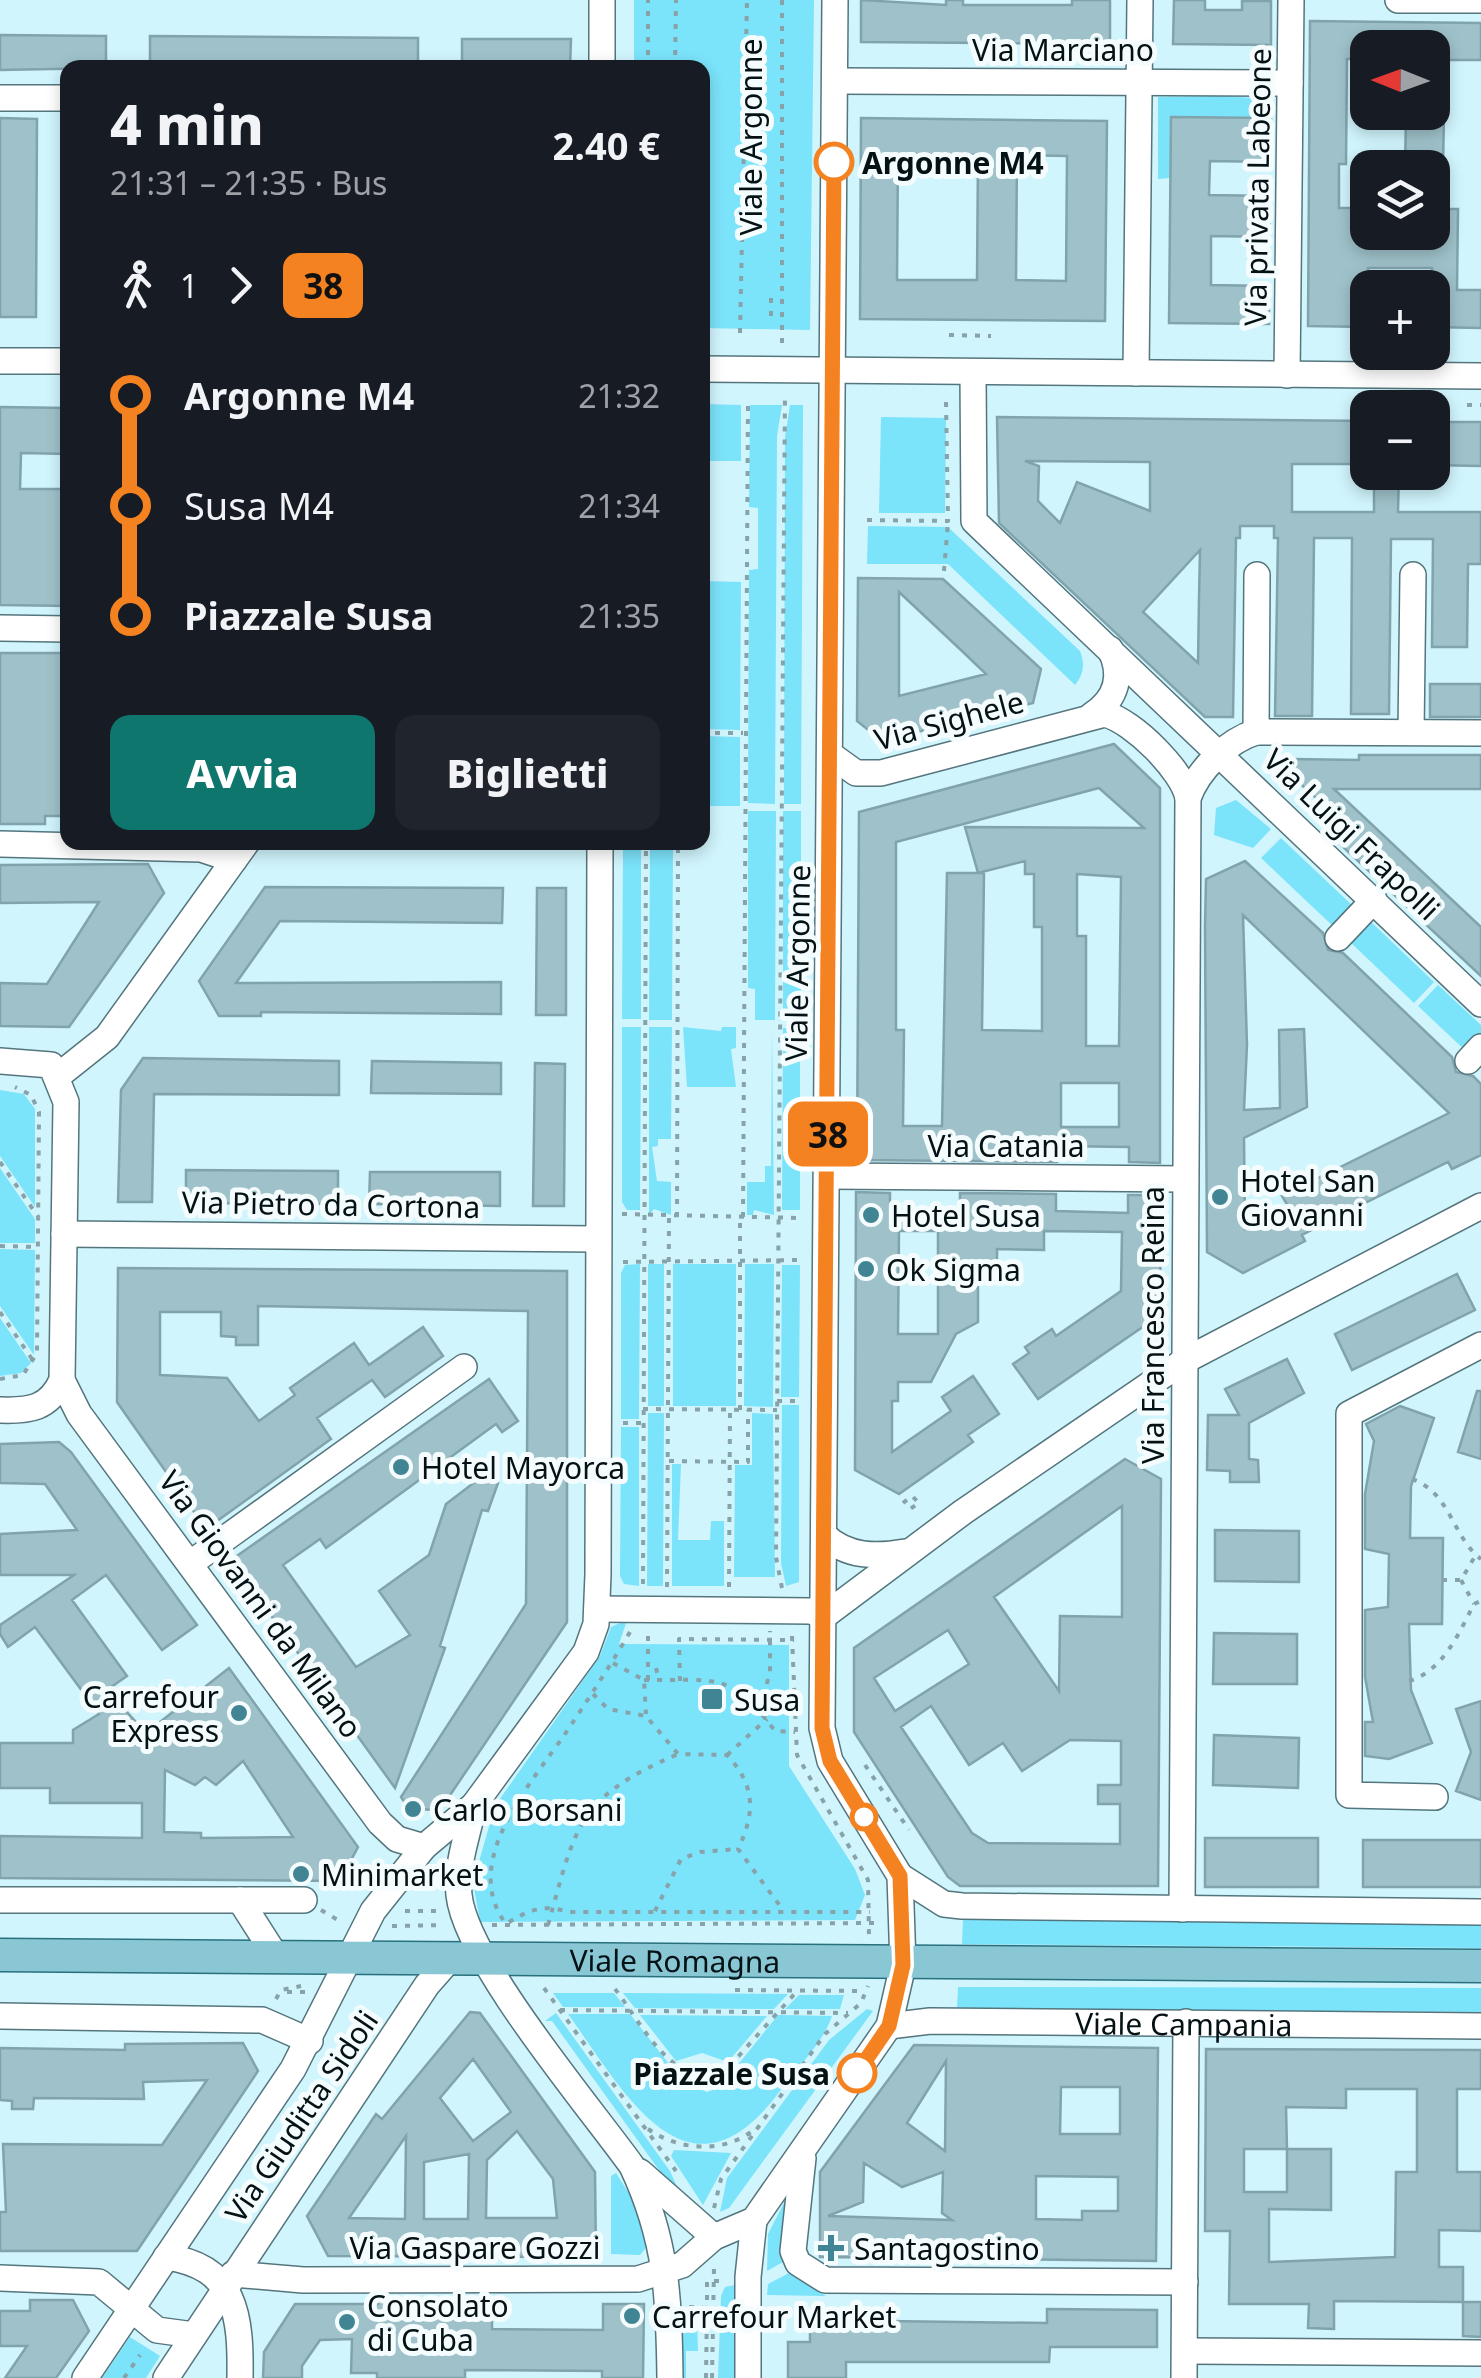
<!DOCTYPE html>
<html lang="it">
<head>
<meta charset="utf-8">
<style>
	:root { --surface:#171b24; --page:#20242c; --text:#f1f3f6; --muted:#9ea1a6; --accent:#0f766e }
	body { margin:0; font-family:"Noto Sans",sans-serif; background:var(--page); color:var(--text); height:100vh; display:flex; flex-direction:column; font-size:38px; white-space:nowrap }
	* { box-sizing:border-box; margin:0 }
	p { font-size:32px; color:var(--muted) }
	.icon { flex:none; width:55px; height:55px; fill:none; stroke:currentColor; stroke-width:2; stroke-linecap:round; stroke-linejoin:round }
	.map { position:relative; flex:1; overflow:hidden }
	.drawer { position:absolute; left:60px; top:60px; width:650px; height:790px; display:flex; flex-direction:column; background:var(--surface); border-radius:20px; box-shadow:0 5px 15px #0003 }
	.drawer>* { flex:none }
	.badge { padding:0 20px; border-radius:15px; font-size:35px; line-height:65px }
	.needle { width:65px; rotate:271deg }
	.buttons { position:absolute; left:1350px; top:30px; display:grid; gap:20px }
	.buttons a { display:grid; place-items:center; width:100px; height:100px; border-radius:20px; background:var(--surface); box-shadow:0 5px 15px #0003; font-size:50px }
	.map>.badge { position:absolute; translate:-50% -50%; box-shadow:0 0 0 5px #fff }
	.legs { display:flex; align-items:center; gap:15px; height:110px; padding:0 50px; font-size:32px }
	.legs p { margin-inline-start:auto }
	.overview { display:flex; align-items:center; justify-content:space-between; height:170px; padding:0 50px }
	h1 { font-size:55px; font-weight:800; line-height:75px }
	.action { display:flex; gap:20px; margin-top:auto; padding:20px 50px }
	.action a { flex:1; height:115px; border-radius:20px; background:var(--accent); color:#fff; font-size:40px; font-weight:800; line-height:115px; text-align:center }
	.action a+a { background:var(--page); color:var(--text) }
	ul { padding:0 50px; list-style:none }
	li { display:flex; align-items:center; gap:35px; height:110px; font-size:38px }
	li i { display:grid; place-items:center; width:15px; height:100%; margin:0 12px; background:currentColor }
	li i::after { content:''; width:25px; height:25px; margin:-12px; border:8px solid; border-radius:50%; background:var(--surface) }
	li p { margin-inline-start:auto }
	li:first-child i { background:linear-gradient(#0000 50%,currentColor 0) }
	li:last-child i { background:linear-gradient(currentColor 50%,#0000 0) }
	.map>svg:first-child { display:block }
</style>
</head>
<body>
<div class="map">
<svg width="1481" height="2378" viewBox="0 0 1481 2378">
	<rect width="100%" height="100%" fill="#d1f5fd"/>
	<path fill="#7be3fa" d="M634 0H814L810 330 703 328 702 68 634 67Z
		M1221 96 1271 99V118L1171 178 1158 179V97Z
		M703 404 741 405V461H703Z
		M750 405H782L777 436 775 804 748 803 749 570 758 569V508L749 507Z
		M790 405H803L801 804H784L785 437Z
		M881 417 946 418 945 513H879Z
		M868 526 948 527 1080 651C1085 664 1084 674 1075 685L948 564H867Z
		M703 557 705 581 741 582 740 730 703 729Z
		M703 736 740 737V806H703Z
		M1236 800 1271 829 1253 848 1214 835 1216 808Z
		M748 811H776L775 1020H755V989L748 988Z
		M783 811H801V1020H783Z
		M1281 838 1355 908 1336 929 1261 858Z
		M623 843H641V1019H622Z
		M650 843H673L672 1020H649Z
		M1368 919 1434 982 1414 1003 1348 940Z
		M1438 985 1481 1025V1039L1468 1053 1418 1006Z
		M622 1027H641L640 1210H627L622 1202Z
		M649 1027H672L671 1139H658V1146L652 1147 657 1181 671 1182V1215L654 1209 649 1215Z
		M683 1027 721 1031 722 1027H736V1048L731 1049 736 1087H687Z
		M772 1028 774 1215 754 1210 753 1215H747V1182H765V1166H771Z
		M783 1028H800V1210H782Z
		M0 1090 24 1094 35 1109V1207L0 1156Z
		M0 1168 35 1219V1243H0Z
		M0 1249 35 1250 34 1355 0 1306Z
		M640 1264 639 1419H621V1273L625 1265Z
		M648 1264H664V1406H648Z
		M673 1264H736V1406H673Z
		M745 1264H774L773 1407 744 1406Z
		M782 1265H800L799 1397H781Z
		M0 1318 31 1363 21 1373 0 1376Z
		M782 1405H799V1582L786 1586 781 1563Z
		M648 1413H664L663 1586H647Z
		M752 1413 773 1414 775 1577H734L735 1465H752Z
		M621 1427H639V1586L624 1584 620 1576Z
		M672 1464H681L678 1540H710L711 1521H724V1586H672Z
		M627 1620 619 1644 789 1645V1766L855 1869 865 1895 855 1920 480 1922 473 1882 495 1806 600 1656 611 1627Z
		M963 1918 1481 1923V1948L962 1944Z
		M958 1987 1481 1988V2012L957 2009Z
		M553 1993H614L625 2007H563Z
		M623 1993 788 1994 774 2009 635 2008Z
		M799 1995H844L840 2009H785Z
		M867 2009 873 2011 729 2208 720 2212 727 2178 829 2040Z
		M556 2013 670 2171 687 2209 552 2021H545Z
		M568 2014H630L683 2082 707 2092 720 2087 778 2015 832 2016C823 2043 796 2069 780 2091 688 2216 623 2090 568 2014Z
		M640 2015 767 2016 728 2062 702 2053 676 2061Z
		M674 2150 731 2153 703 2205 671 2156Z
		M616 2173 630 2195 648 2245 640 2255 611 2254V2176Z
		M787 2197 783 2262 767 2271 768 2234Z
		M789 2273 826 2296 767 2295 768 2284Z
		M735 2285V2378H718L721 2296 725 2287Z
		M683 2311 697 2320 698 2351H686V2378H679L680 2312Z
		M130 2337 160 2356 146 2378H102Z"/>
	<path fill="#9fc2ca" stroke="#81a3ac" stroke-width="2.5" fill-rule="evenodd" d="M861 0 946 5V0H963V5H1072V0H1110V44L861 42Z
		M1174 0H1205V10H1242V1H1271V45L1173 44Z
		M1310 21 1481 23V60H1432V48H1368V59H1347L1346 164H1339V208H1368V232H1432V209H1458L1457 290H1481V328L1432 327V268H1368V327L1308 326Z
		M0 35 106 36V68L0 70Z
		M150 36 418 38V68H150Z
		M462 39H571L570 68H462Z
		M1406 113 1444 114 1443 168H1405Z
		M1171 117 1271 118 1270 162 1210 161 1209 195 1270 196 1269 237 1211 236V285L1269 286V324L1169 323Z
		M0 118 37 119 36 317H0Z
		M861 118 1107 121 1105 321 860 319ZM898 154 978 155 977 280H897ZM1017 155 1067 156 1066 281 1016 280Z
		M0 407 68 408V454L21 453 20 489H68V606L0 605Z
		M997 417 1368 421V464H1292V512H1374V472H1399L1398 512H1481V564H1468L1467 647H1432L1433 539H1391L1389 714H1351L1352 538H1314L1312 716H1275L1278 538H1274V526H1240V538H1236L1233 717H1205L999 523ZM1025 461 1150 462V511L1077 482 1060 523 1038 501 1039 466ZM1200 550 1199 598 1198 663 1143 612Z
		M1432 422H1481V466L1432 465Z
		M858 578 943 579 1041 669 1033 703 882 741 857 721ZM899 592 962 651 986 674 899 696Z
		M0 653H68V816H45V824H0Z
		M1430 684H1481V717H1430Z
		M1114 744 1160 788V1163L1129 1162V1147L1057 1146V1162L857 1160 859 812ZM1099 788 1144 828 965 827 978 873H947L942 1126H903L904 1030H896V842ZM1025 861V874H1034V927H1042V1031L982 1030 984 873H978ZM1077 874 1121 877 1119 1046H1086V936H1077ZM1061 1083H1119V1127H1061Z
		M1359 755H1481V789H1334L1481 927V976L1326 831 1338 818 1294 778V759L1359 760Z
		M1245 861 1323 933 1328 950 1343 953 1452 1057 1456 1072 1473 1076 1481 1084V1155L1452 1169 1448 1162 1343 1214 1302 1235 1305 1241 1243 1273 1207 1252 1205 927 1206 879ZM1243 915 1449 1113 1282 1196 1288 1206 1245 1229 1244 1138 1307 1107 1304 1029 1279 1030 1280 1108 1244 1110 1247 1045Z
		M148 864 164 893 69 1027 0 1026V983L47 984 99 902 0 903V865Z
		M265 887 503 888 502 923 280 921 236 983 501 982V1014L261 1012V1016H219L199 981Z
		M537 888H566V1015H536Z
		M143 1058 339 1061V1095L154 1094 152 1202H118L121 1090Z
		M372 1061 501 1063V1094L371 1093Z
		M535 1063 565 1064 564 1206H533Z
		M186 1170 338 1171V1204L186 1203Z
		M370 1172H500V1206L369 1204Z
		M856 1192 890 1193V1203H899V1210H960V1193L1056 1194V1211L1128 1213V1195H1161L1160 1315 1038 1399 1013 1364 1029 1353 1025 1347 1052 1329 1056 1336 1121 1291 1122 1232 1044 1231V1250L997 1249V1279H978V1322L956 1334 931 1382H898V1401H892V1452L951 1411 942 1397 973 1376 999 1414 968 1435 973 1442 899 1494 855 1470ZM899 1231H938V1334H898Z
		M118 1268 567 1271V1622L440 1810 409 1809 401 1797 526 1604 528 1311 258 1306V1345H236V1337L221 1336V1312H160V1375L227 1378 259 1421 295 1395 290 1388 354 1343 369 1365 423 1327 443 1356 385 1397 372 1380 317 1418 331 1439 206 1529 117 1402Z
		M1457 1274 1475 1310 1352 1370 1335 1334Z
		M1287 1359 1304 1393 1249 1423V1459L1258 1460 1259 1482H1230V1471L1207 1470 1208 1415H1239L1225 1389Z
		M489 1379 518 1421 502 1432 496 1424 326 1548 320 1539 283 1565 356 1667 410 1635 379 1591 429 1555 446 1504 480 1478 498 1483 488 1511 482 1510 440 1646 445 1648 395 1788 231 1560Z
		M1477 1391H1481V1459L1458 1452Z
		M1400 1406 1434 1418 1411 1486 1410 1538H1443L1442 1624H1409L1411 1690 1432 1743 1389 1759 1365 1756V1722H1373L1365 1677V1610L1388 1607 1389 1554 1365 1549V1494L1374 1441 1366 1424Z
		M59 1442 71 1452 197 1625 162 1650 106 1575 72 1600 127 1676 107 1690 146 1733 229 1668 358 1847 340 1881 0 1878V1836L142 1838V1803H50V1788H0V1743H73V1730L99 1714 35 1627 8 1647 0 1634V1625L74 1575H0V1534L77 1530 45 1484 0 1483V1444ZM243 1761 293 1837 201 1838V1833L164 1832 165 1770 195 1785 205 1777 216 1785Z
		M1125 1459 1161 1479 1158 1886H960L948 1877 854 1732V1648ZM1122 1506V1617L1060 1616 1059 1691 994 1597ZM948 1630 969 1664 895 1711 874 1678ZM931 1706 969 1765 1003 1743 1022 1771 1070 1740 1121 1741V1785H1098V1804H1120V1844L988 1843 972 1833 901 1727Z
		M1215 1530 1299 1531V1582L1215 1581Z
		M1214 1633 1297 1634V1684H1213Z
		M1481 1701V1800L1456 1791 1471 1752 1456 1709Z
		M1214 1735 1299 1738 1298 1788 1213 1785Z
		M1205 1838H1318V1887H1205Z
		M1363 1840H1481V1887H1363Z
		M470 2012 480 2013 595 2172 596 2257 328 2256 307 2216 376 2114 382 2119ZM473 2059 511 2112 473 2141 440 2098ZM517 2131 553 2179 557 2218H486L487 2160ZM406 2136 405 2219 349 2218ZM469 2154 468 2219H424V2162Z
		M243 2043 258 2071 137 2251H0V2212H6L3 2144 162 2145 207 2080 143 2082 144 2099 34 2098 33 2109H12V2101L0 2100V2048L125 2050V2044Z
		M914 2045 1158 2048 1156 2261 820 2257V2172ZM946 2061 945 2151 907 2123ZM1061 2087H1120V2134H1060ZM864 2163 902 2187 943 2172 942 2213 952 2220 828 2216 863 2202ZM1036 2176 1118 2177V2211H1082V2220L1036 2219Z
		M1206 2049 1481 2050V2089H1457V2172H1481V2231L1439 2230V2267H1463V2302L1334 2301V2329L1308 2328 1309 2304H1229L1230 2231H1205ZM1346 2089H1417V2172H1396L1395 2257 1269 2262V2209L1331 2210V2149H1287L1286 2107 1346 2108ZM1244 2149H1287V2192H1244Z
		M378 2299 492 2304V2329L603 2330V2304H644L643 2378H602V2371L465 2370V2378H377V2373H351L352 2339 320 2340 302 2366V2378H263L264 2352 295 2304H378Z
		M30 2300H73L89 2331 56 2378H5L27 2346H0V2311H30Z
		M1463 2302H1481V2337L1463 2336Z
		M1047 2309 1157 2310V2347H1050L1049 2362H846V2378H788V2342H810V2320L1047 2323Z"/>
	<g fill="none" stroke-linecap="round" stroke-linejoin="round">
		<defs>
			<g id="minor">
				<path d="M1398 0H1481"/>
				<path d="M602 68V0"/>
				<path d="M835 81 1290 83"/>
				<path d="M0 98H68"/>
				<path d="M0 361H68"/>
				<path d="M702 369 1481 376"/>
				<path d="M973 372 974 521 1481 1004"/>
				<path d="M1136 373 1140 0"/>
				<path d="M1287 375 1291 0"/>
				<path d="M0 628 68 629"/>
				<path d="M1092 715C1117 699 1123 675 1110 649"/>
				<path d="M1256 732 1257 575"/>
				<path d="M1411 732 1413 575"/>
				<path d="M831 755 856 773H881L1105 714C1133 721 1183 771 1188 798"/>
				<path d="M0 844 201 849 234 860"/>
				<path d="M1338 938 1374 900"/>
				<path d="M0 1061 51 1065 66 1102 62 1380C49 1409 29 1411 0 1410"/>
				<path d="M1468 1061 1481 1047"/>
				<path d="M58 1076 107 1037 247 842"/>
				<path d="M828 1176 1184 1179"/>
				<path d="M64 1234 598 1239"/>
				<path d="M62 1380 79 1414 380 1823 397 1839 424 1847"/>
				<path d="M825 1536C847 1557 876 1557 905 1552"/>
				<path d="M191 1563 464 1367"/>
				<path d="M597 1609 811 1611 824 1616"/>
				<path d="M824 1616 963 1512 1184 1361 1481 1206"/>
				<path d="M1435 1797 1349 1795V1414L1481 1345"/>
				<path d="M474 1805C468 1833 456 1865 459 1895 466 1961 589 2106 632 2166 667 2240 669 2297 670 2378"/>
				<path d="M900 1876 944 1904 962 1906 1481 1912"/>
				<path d="M0 1900H304"/>
				<path d="M240 1900 277 1958"/>
				<path d="M1182 1909 1188 798C1198 770 1227 741 1256 732L1481 733"/>
				<path d="M0 2016 262 2020 310 2041"/>
				<path id="s1" d="M889 2026 930 2021 1481 2026"/>
				<path d="M803 2158 793 2251 798 2263 825 2280 1185 2282"/>
				<path d="M640 2172 714 2237"/>
				<path d="M166 2257C237 2266 241 2318 240 2378"/>
				<path d="M233 2274 303 2280 638 2279 682 2265 714 2237 754 2220 889 2026 903 1965 900 1876 830 1761 822 1728 835 0"/>
				<path d="M0 2278 99 2282 157 2330 194 2335"/>
				<path d="M1185 2351 1481 2353"/>
				<path d="M85 2378 293 2069 373 1911 424 1847 474 1805 586 1652 596 1624 598 1574 600 842"/>
				<path d="M166 2378 427 1985 449 1960"/>
				<path d="M748 2378V2277L754 2220"/>
				<path d="M1184 2378 1186 2022"/>
			</g>
			<g id="major">
				<path id="s2" d="M0 1955 1481 1966"/>
			</g>
		</defs>
		<use href="#minor" stroke="#54757d" stroke-width="28"/>
		<use href="#major" stroke="#29707e" stroke-width="35"/>
		<path stroke="#87a2a9" stroke-width="4" stroke-dasharray="5 8" stroke-linecap="butt" d="M782 0V349
			M648 68V0
			M675 68 676 0
			M771 316V290
			M740 333 747 0
			M949 335 991 336
			M1467 405H1481
			M867 520 948 521 946 401
			M944 571 948 522
			M702 733H743
			M852 1113V1154
			M0 1162 39 1218
			M622 1214 801 1218
			M677 1217 678 842
			M743 1217 748 402
			M0 1246 38 1247
			M623 1262 801 1260
			M0 1312 34 1362
			M0 1379 23 1375 37 1353 39 1112 31 1095 15 1087
			M777 1401H801
			M643 1409 777 1410
			M740 1410V1217
			M623 1423H643
			M669 1461 748 1462V1410
			M1412 1479C1451 1493 1452 1537 1481 1559
			M903 1503 912 1496 919 1503 910 1509
			M1442 1580H1461L1474 1558
			M1461 1580 1474 1604
			M643 1584 646 842
			M667 1587 669 1217
			M729 1587 730 1410
			M782 1588 776 1557 785 393
			M630 1632C610 1666 589 1698 567 1731 532 1783 459 1861 506 1924 527 1911 543 1903 567 1912H870
			M792 1636 797 1755 868 1880 869 1937
			M613 1663 644 1680 646 1714
			M656 1668 659 1680
			M644 1680C715 1681 730 1670 775 1731L795 1732
			M648 1680V1630
			M680 1681 679 1639 794 1640
			M1409 1681C1443 1671 1459 1633 1474 1604L1481 1601
			M593 1694 608 1709 646 1716 678 1754 727 1755C755 1785 756 1812 738 1849L783 1910
			M760 1709 770 1672V1631
			M727 1755 767 1719
			M865 1765 909 1830
			M321 1910 343 1923
			M405 1911H440
			M655 1911 681 1859 700 1852 738 1849
			M492 1925 878 1923
			M548 1925C576 1826 576 1798 678 1754
			M392 1926 443 1925
			M544 1988 676 2171
			M615 1989C641 2022 676 2097 727 2069L798 1990
			M735 1990 865 1991
			M287 1992H307
			M276 1999 281 1990 301 1986
			M560 2010 848 2013
			M648 2129C680 2151 724 2154 755 2129
			M714 2208 721 2179 825 2034 861 2003 868 1986
			M689 2307 707 2308V2281H723
			M124 2378 140 2355
			M706 2378 707 2308
			M712 2378 714 2268"/>
		<use href="#minor" stroke="#fff" stroke-width="25"/>
		<use href="#major" stroke="#8ac7d4" stroke-width="32"/>
	</g>
	<g fill="none" stroke-linecap="round" stroke-linejoin="round">
		<defs>
			<path id="line-1" d="M834 162 822 1728 830 1761 900 1876 903 1965 889 2026 857 2073"/>
		</defs>
		<use href="#line-1" stroke="#fff" stroke-width="22"/>
		<use href="#line-1" stroke="#f58220" stroke-width="15"/>
	</g>
	<g fill="#fff" stroke="#f58220" stroke-width="5">
		<circle cx="834" cy="162" r="18"/>
		<circle cx="864" cy="1817" r="12"/>
		<circle cx="857" cy="2073" r="18"/>
	</g>
	<g fill="#418594" stroke="#f5fcfe" stroke-width="4">
		<circle cx="1220" cy="1197" r="10"/>
		<circle cx="871" cy="1215" r="10"/>
		<circle cx="866" cy="1269" r="10"/>
		<circle cx="401" cy="1467" r="10"/>
		<rect x="700" y="1687" width="24" height="24" rx="5"/>
		<circle cx="239" cy="1713" r="10"/>
		<circle cx="413" cy="1809" r="10"/>
		<circle cx="301" cy="1874" r="10"/>
		<path d="M826 2233h10v10h10v10h-10v10h-10v-10h-10v-10h10z"/>
		<circle cx="632" cy="2316" r="10"/>
		<circle cx="347" cy="2322" r="10"/>
	</g>
	<g text-anchor="middle" dominant-baseline="central" stroke-width="10" stroke-linejoin="round" paint-order="stroke">
		<g font-size="30" fill="#051215" stroke="#f5fcfe">
			<text x="1063" y="49">Via Marciano</text>
			<text transform="translate(750 137) rotate(-90)">Viale Argonne</text>
			<text transform="translate(1257 187) rotate(-89)">Via privata Labeone</text>
			<text transform="translate(949 720) rotate(-15)">Via Sighele</text>
			<text transform="translate(1352 834) rotate(44)">Via Luigi Frapolli</text>
			<text transform="translate(797 963) rotate(-89)">Viale Argonne</text>
			<text x="1006" y="1145">Via Catania</text>
			<text transform="translate(331 1204) rotate(1)">Via Pietro da Cortona</text>
			<text transform="translate(1152 1325) rotate(-90)">Via Francesco Reina</text>
			<text transform="translate(261 1604) rotate(54)">Via Giovanni da Milano</text>
			<text stroke="none"><textPath href="#s2" startOffset="675">Viale Romagna</textPath></text>
			<text stroke="none"><textPath href="#s1" startOffset="295">Viale Campania</textPath></text>
			<text transform="translate(301 2116) rotate(-56)">Via Giuditta Sidoli</text>
			<text x="475" y="2247">Via Gaspare Gozzi</text>
		</g>
		<g font-size="30" font-weight="bold" fill="#051215" stroke="#f5fcfe" text-anchor="start">
			<text x="862" y="162">Argonne M4</text>
			<text x="830" y="2073" text-anchor="end">Piazzale Susa</text>
		</g>
		<g font-size="30" fill="#051215" stroke="#f5fcfe" text-anchor="start">
			<text x="1240" y="1180">Hotel San<tspan x="1240" dy="34">Giovanni</tspan></text>
			<text x="891" y="1215">Hotel Susa</text>
			<text x="886" y="1269">Ok Sigma</text>
			<text x="421" y="1467">Hotel Mayorca</text>
			<text x="219" y="1696" text-anchor="end">Carrefour<tspan x="219" dy="34">Express</tspan></text>
			<text x="734" y="1699">Susa</text>
			<text x="433" y="1809">Carlo Borsani</text>
			<text x="321" y="1874">Minimarket</text>
			<text x="854" y="2248">Santagostino</text>
			<text x="367" y="2305">Consolato<tspan x="367" dy="34">di Cuba</tspan></text>
			<text x="652" y="2316">Carrefour Market</text>
		</g>
	</g>
</svg>
<div class="buttons">
<a><svg class="needle" viewBox="-14 -14 28 28"><path d="M0-13l5 13h-10z" fill="#e53935"/><path d="M0 13l5-13h-10z" fill="#9ea1a6"/></svg></a>
<a><svg class="icon" aria-label="layers" viewBox="0 0 24 24"><path d="M12 4l9 5-9 5-9-5zM3 14l9 5 9-5"/></svg></a>
<a>+</a>
<a>−</a>
</div>
<b class="badge" style="left:828px;top:1134px;background:#f58220;color:#111">38</b>
<section class="drawer">
<div class="overview"><div><h1>4 min</h1><p>21:31 – 21:35 · Bus</p></div><b>2.40 €</b></div>
<div class="legs"><svg class="icon" aria-label="walk" viewBox="0 0 24 24"><circle cx="13" cy="4" r="2"/><path d="M13 8l-2 6 4 7M11 14l-3 7M7 12l3-4h3l4 4"/></svg>1<svg class="icon" aria-label="forward" viewBox="0 0 24 24"><path d="M9 5l7 7-7 7"/></svg><b class="badge" style="background:#f58220;color:#111">38</b></div>
<ul>
<li><i style="color:#f58220"></i><b>Argonne M4</b><p>21:32</p></li>
<li><i style="color:#f58220"></i><span>Susa M4</span><p>21:34</p></li>
<li><i style="color:#f58220"></i><b>Piazzale Susa</b><p>21:35</p></li>
</ul>
<div class="action"><a>Avvia</a><a>Biglietti</a></div>
</section>
</div>
</body>
</html>
